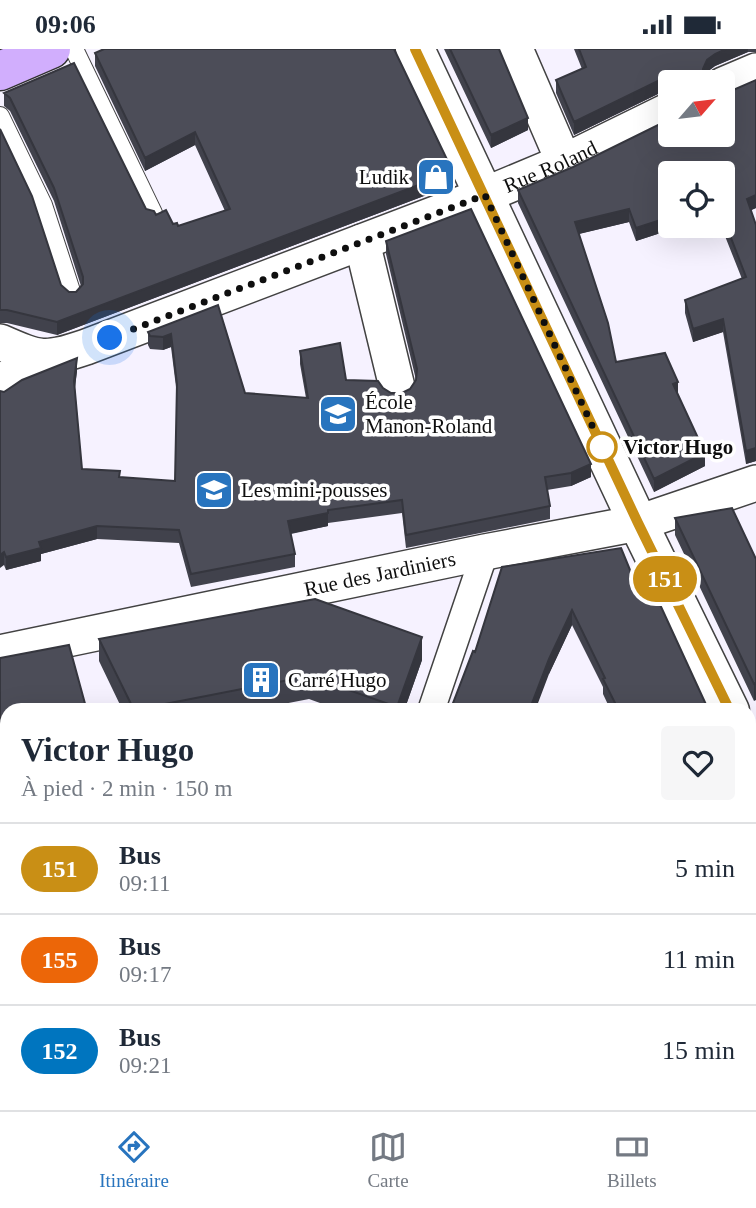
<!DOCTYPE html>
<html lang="fr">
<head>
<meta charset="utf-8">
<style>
	:root { --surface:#fff; --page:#f6f6f7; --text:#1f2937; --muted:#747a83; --line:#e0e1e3; --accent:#2874be }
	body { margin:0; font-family:Georgia,serif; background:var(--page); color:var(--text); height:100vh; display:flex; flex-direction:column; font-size:26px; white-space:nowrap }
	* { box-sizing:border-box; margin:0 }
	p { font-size:23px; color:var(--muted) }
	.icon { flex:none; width:38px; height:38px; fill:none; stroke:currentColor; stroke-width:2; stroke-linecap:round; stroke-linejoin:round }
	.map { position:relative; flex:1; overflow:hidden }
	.panel { position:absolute; left:0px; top:654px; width:756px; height:408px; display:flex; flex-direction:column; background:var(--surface); border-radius:21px 21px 0 0; box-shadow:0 7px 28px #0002 }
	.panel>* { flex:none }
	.badge { padding:0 14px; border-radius:23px; font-size:24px; line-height:46px }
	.needle { width:46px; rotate:62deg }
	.fabs { position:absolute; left:658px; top:21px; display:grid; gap:14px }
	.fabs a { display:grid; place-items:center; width:77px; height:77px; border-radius:7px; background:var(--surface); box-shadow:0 7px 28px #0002; font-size:35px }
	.you { position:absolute; width:35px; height:35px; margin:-18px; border:5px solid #fff; border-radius:50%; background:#1a73e8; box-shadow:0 0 0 10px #1a73e833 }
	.map>.badge { position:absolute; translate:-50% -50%; box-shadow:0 0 0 4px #fff }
	.round { display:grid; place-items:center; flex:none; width:74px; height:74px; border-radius:7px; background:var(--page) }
	.head { display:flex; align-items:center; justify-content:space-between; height:119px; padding:0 21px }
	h1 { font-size:33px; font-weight:700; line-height:52px }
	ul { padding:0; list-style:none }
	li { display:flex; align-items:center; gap:21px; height:91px; padding:0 21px; border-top:2px solid var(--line) }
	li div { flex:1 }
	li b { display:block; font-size:26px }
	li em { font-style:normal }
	li .badge { min-width:77px; font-weight:700; text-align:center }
	.status { display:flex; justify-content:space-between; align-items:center; height:49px; padding:0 35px; background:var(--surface); direction:ltr }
	.status svg { height:19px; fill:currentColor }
	.menu { display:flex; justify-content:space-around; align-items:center; height:98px; border-top:2px solid var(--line); background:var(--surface); font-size:19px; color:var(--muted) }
	.menu a { display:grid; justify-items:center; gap:4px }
	.menu .active { color:var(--accent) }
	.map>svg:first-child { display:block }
</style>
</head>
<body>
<div class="status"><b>09:06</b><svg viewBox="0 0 49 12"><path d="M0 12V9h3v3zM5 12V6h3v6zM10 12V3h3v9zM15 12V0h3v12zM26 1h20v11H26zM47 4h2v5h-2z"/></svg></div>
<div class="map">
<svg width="756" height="1061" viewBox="0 0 756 1061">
	<rect width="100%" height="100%" fill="#f6f2ff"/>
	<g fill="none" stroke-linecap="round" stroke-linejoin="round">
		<defs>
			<path id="service" d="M74 0 153 164
				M0 67 43 156 72 245"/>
			<path id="pedestrian" d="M431 662 485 503"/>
			<g id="minor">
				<path d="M515 0 564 113"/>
				<path d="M723 36 756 22"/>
				<path d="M362 193 397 338"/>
				<path id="s1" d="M0 293C41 311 44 312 86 298L485 146 564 113 670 61"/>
				<path d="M0 336 34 308"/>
				<path id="s2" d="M0 604 485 503 638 474 756 434"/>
				<path d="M749 828H756"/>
				<path d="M749 862 756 860"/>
				<path d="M112 1061 127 1055"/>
				<path d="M223 1061 236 1055"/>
			</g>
			<path id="tertiary" d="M415 0 638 474 730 662
				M749 700 756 715"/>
			<path id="secondary" d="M0 22 51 0"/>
		</defs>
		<use href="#service" stroke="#424242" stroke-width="20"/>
		<use href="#pedestrian" stroke="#424242" stroke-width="29"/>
		<use href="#minor" stroke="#424242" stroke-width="38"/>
		<use href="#tertiary" stroke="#424242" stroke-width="41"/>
		<use href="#secondary" stroke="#313131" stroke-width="41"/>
		<use href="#service" stroke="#fff" stroke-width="18"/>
		<use href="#pedestrian" stroke="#fff" stroke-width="26"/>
		<use href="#minor" stroke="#fff" stroke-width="35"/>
		<use href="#tertiary" stroke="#fff" stroke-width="38"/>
		<use href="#secondary" stroke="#d1aefd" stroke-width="38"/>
		<path stroke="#2874be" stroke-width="5" d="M749 972 756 970
			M749 993 756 991
			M477 1061 495 1055
			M499 1061 513 1055
			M561 1061 575 1055"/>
	</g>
	<path fill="#41424c" d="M444 0H499L528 81 491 99Z
		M574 0H756V3H748L715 17 707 23 704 30 706 33H670V41L662 43 574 86 556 44V31L582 20Z
		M95 4 453 136 57 286 7 274H0V80L61 236 69 243H76L81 237 54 152 10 62 4 57V44L146 160 156 166 178 177 225 162 195 96 145 122 95 17Z
		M756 31V159L751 161 756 176V412L746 415 723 283 693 293 685 264V251L742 230 721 177H723V124H670V177H682L636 192 629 173 578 185 608 274 616 313 665 304 678 333V346L705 404V417L654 443 518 154V141L573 118 670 70V86H723V43L731 42Z
		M386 192 591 428 571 437 547 441 550 457V470L406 499 402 464 328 474V477L291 485 295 505V518L191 538 179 494 97 490 41 505V512L6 521 4 516V343L77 322 75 339 82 420 120 428 175 432 177 346 171 298 163 301 150 300 148 296V283L218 256 245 344 306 349 300 315V302L346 331 383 339 391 344H402L410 340 416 331 386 205Z
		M675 469 756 510 754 652 675 486Z
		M502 518 639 543 709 662H611L603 645V638L572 576 549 625 475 603Z
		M99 590 422 611 404 662H342L309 650 248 662H123L99 612Z
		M0 609 7 662V1055H29L14 1061H5L0 1058Z"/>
	<path fill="#35363e" d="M726 0H748V3L715 17 707 23 703 33V20L707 11 715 5Z
		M662 30V43L574 86V73Z
		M528 69V81L491 99V86Z
		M195 83V96L145 122V109Z
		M453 123V136L57 286V273Z
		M756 146V159L747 163V150Z
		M629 160V173L575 186V173Z
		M670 168V177H682L636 192V179Z
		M694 177H705L694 181Z
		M723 270V283L693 293V280Z
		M171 285V298L163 301V288Z
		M77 309V322L74 345V332Z
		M678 333V346L673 335Z
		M756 399V412L746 415V402Z
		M705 404V417L654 443V430Z
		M591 415V428L571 437V424Z
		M328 464V477L288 485V472Z
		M97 477V490L41 505V512L6 521V508L39 493Z
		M4 503V516L0 519V506Z
		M572 561V576L549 625 535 662H529L549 610Z
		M422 588V611L404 662H397V658Z
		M756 634V651L754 652V635Z
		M756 770V785L752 795 749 796V781Z
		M9 1055H29L14 1061H9Z"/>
	<path fill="#4c4d58" stroke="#35363e" stroke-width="2" d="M104 0H394L453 123 57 273 7 261H0V80L32 147 61 236 69 243H76L83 235V228L54 139 10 49 4 44 74 14 146 160 154 162 156 166 166 161 173 175 177 174 178 177 230 160 195 83 145 109 95 4Z
		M450 0H499L528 69 491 86Z
		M579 0H726L715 5 707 11 703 20 704 30 706 33H682L681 31 672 28 662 30 574 73 556 31 586 18Z
		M756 31V146L747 150 756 176V399L746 402 723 270 693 280 685 251 746 228 723 168V124H670V168L636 179 629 160 575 173 608 274 616 313 665 304 678 333 673 335 705 404 654 430 518 141 573 118 670 70V86H723V43L731 42Z
		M471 160 591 415 571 424 545 428 550 457 406 486 402 451 328 461V464L288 472 295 505 191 525 179 481 97 477 39 493 41 499 6 508 4 503 0 506V342L4 343 22 331 77 309 74 332 82 420 120 422 119 428 175 432 177 335 171 285 163 288 150 287 148 283 218 256 245 344 308 349 300 302 340 294 346 331 378 332 383 339 391 344H402L410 340 416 331 417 320 386 192Z
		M732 459 756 510V634L754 635 675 469Z
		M621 499 639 543 651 536 709 662H619L603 630 605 629 572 561 549 610 529 662H450L473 602 475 603 502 518Z
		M315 550 422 588 397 658 309 627 134 661 99 590Z
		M69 596 87 662H7V1040L0 1037V609Z
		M749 747 756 762V770L752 780 749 781Z"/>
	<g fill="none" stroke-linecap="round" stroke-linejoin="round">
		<defs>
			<path id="line" d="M415 0 638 474 730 662"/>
		</defs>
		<use href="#line" stroke="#fff" stroke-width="16"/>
		<use href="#line" stroke="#c98f15" stroke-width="10"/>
		<path stroke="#0f0f0f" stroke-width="7" stroke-dasharray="0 12.6" d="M110 289 485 146 603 400 602 398"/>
	</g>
	<defs>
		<symbol id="shop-square" viewBox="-11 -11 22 22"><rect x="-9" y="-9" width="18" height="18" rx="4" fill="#2874be" stroke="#fff"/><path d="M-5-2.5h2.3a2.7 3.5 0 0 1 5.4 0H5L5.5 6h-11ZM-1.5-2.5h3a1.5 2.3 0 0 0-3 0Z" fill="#fff"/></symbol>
		<symbol id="school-square" viewBox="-11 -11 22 22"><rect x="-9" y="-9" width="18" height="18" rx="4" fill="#2874be" stroke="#fff"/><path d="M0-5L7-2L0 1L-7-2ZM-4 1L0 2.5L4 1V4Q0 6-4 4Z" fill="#fff"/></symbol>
		<symbol id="building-square" viewBox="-11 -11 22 22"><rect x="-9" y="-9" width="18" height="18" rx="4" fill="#2874be" stroke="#fff"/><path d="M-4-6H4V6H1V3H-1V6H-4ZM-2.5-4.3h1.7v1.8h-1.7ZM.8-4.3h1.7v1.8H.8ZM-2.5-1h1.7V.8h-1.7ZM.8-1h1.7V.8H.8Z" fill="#fff"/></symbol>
	</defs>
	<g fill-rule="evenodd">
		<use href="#shop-square" x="414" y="106" width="44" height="44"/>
		<use href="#school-square" x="316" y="343" width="44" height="44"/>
		<use href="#school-square" x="192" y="419" width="44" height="44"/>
		<use href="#building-square" x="239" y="609" width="44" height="44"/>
	</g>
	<circle fill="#fff" stroke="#c98f15" stroke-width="3.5" cx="602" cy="398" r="14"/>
	<g text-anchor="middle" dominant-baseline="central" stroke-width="7" stroke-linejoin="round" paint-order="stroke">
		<g font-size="21" fill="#0f0f0f" stroke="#fff">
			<text stroke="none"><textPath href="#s1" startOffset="588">Rue Roland</textPath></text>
			<text stroke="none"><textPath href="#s2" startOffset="388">Rue des Jardiniers</textPath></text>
		</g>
		<g font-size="21" fill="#0f0f0f" stroke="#fff" text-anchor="start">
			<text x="409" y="128" text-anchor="end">Ludik</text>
			<text x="365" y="353">École<tspan x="365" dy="24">Manon-Roland</tspan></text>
			<text x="241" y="441">Les mini-pousses</text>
			<text x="288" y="631">Carré Hugo</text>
		</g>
		<g font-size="21" font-weight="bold" fill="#0f0f0f" stroke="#fff" text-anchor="start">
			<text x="623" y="398">Victor Hugo</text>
		</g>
	</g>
</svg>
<div class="fabs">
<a><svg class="needle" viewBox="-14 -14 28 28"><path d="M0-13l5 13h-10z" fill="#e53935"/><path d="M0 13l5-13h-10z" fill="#747a83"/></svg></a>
<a><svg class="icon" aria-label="locate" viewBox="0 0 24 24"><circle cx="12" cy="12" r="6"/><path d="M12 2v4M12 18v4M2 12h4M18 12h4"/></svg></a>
</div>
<div class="you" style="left:110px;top:289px"></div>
<b class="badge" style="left:665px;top:530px;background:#c98f15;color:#fff">151</b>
<section class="panel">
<div class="head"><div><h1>Victor Hugo</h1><p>À pied · 2 min · 150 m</p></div><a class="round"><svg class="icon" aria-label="heart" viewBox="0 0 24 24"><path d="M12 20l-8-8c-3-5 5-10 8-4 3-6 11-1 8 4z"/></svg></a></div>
<ul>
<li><span class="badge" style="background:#c98f15;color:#fff">151</span><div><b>Bus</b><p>09:11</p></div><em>5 min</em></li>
<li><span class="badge" style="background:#ec6608;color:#fff">155</span><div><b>Bus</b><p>09:17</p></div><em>11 min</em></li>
<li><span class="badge" style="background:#0075bf;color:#fff">152</span><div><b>Bus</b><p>09:21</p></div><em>15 min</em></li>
</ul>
</section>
</div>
<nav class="menu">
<a class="active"><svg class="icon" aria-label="directions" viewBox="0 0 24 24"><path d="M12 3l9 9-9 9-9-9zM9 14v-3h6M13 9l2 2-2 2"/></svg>Itinéraire</a>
<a><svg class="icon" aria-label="map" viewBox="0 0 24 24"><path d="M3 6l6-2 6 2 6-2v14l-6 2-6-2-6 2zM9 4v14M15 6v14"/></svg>Carte</a>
<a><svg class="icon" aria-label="tickets" viewBox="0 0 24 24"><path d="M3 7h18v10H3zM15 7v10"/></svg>Billets</a>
</nav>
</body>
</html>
